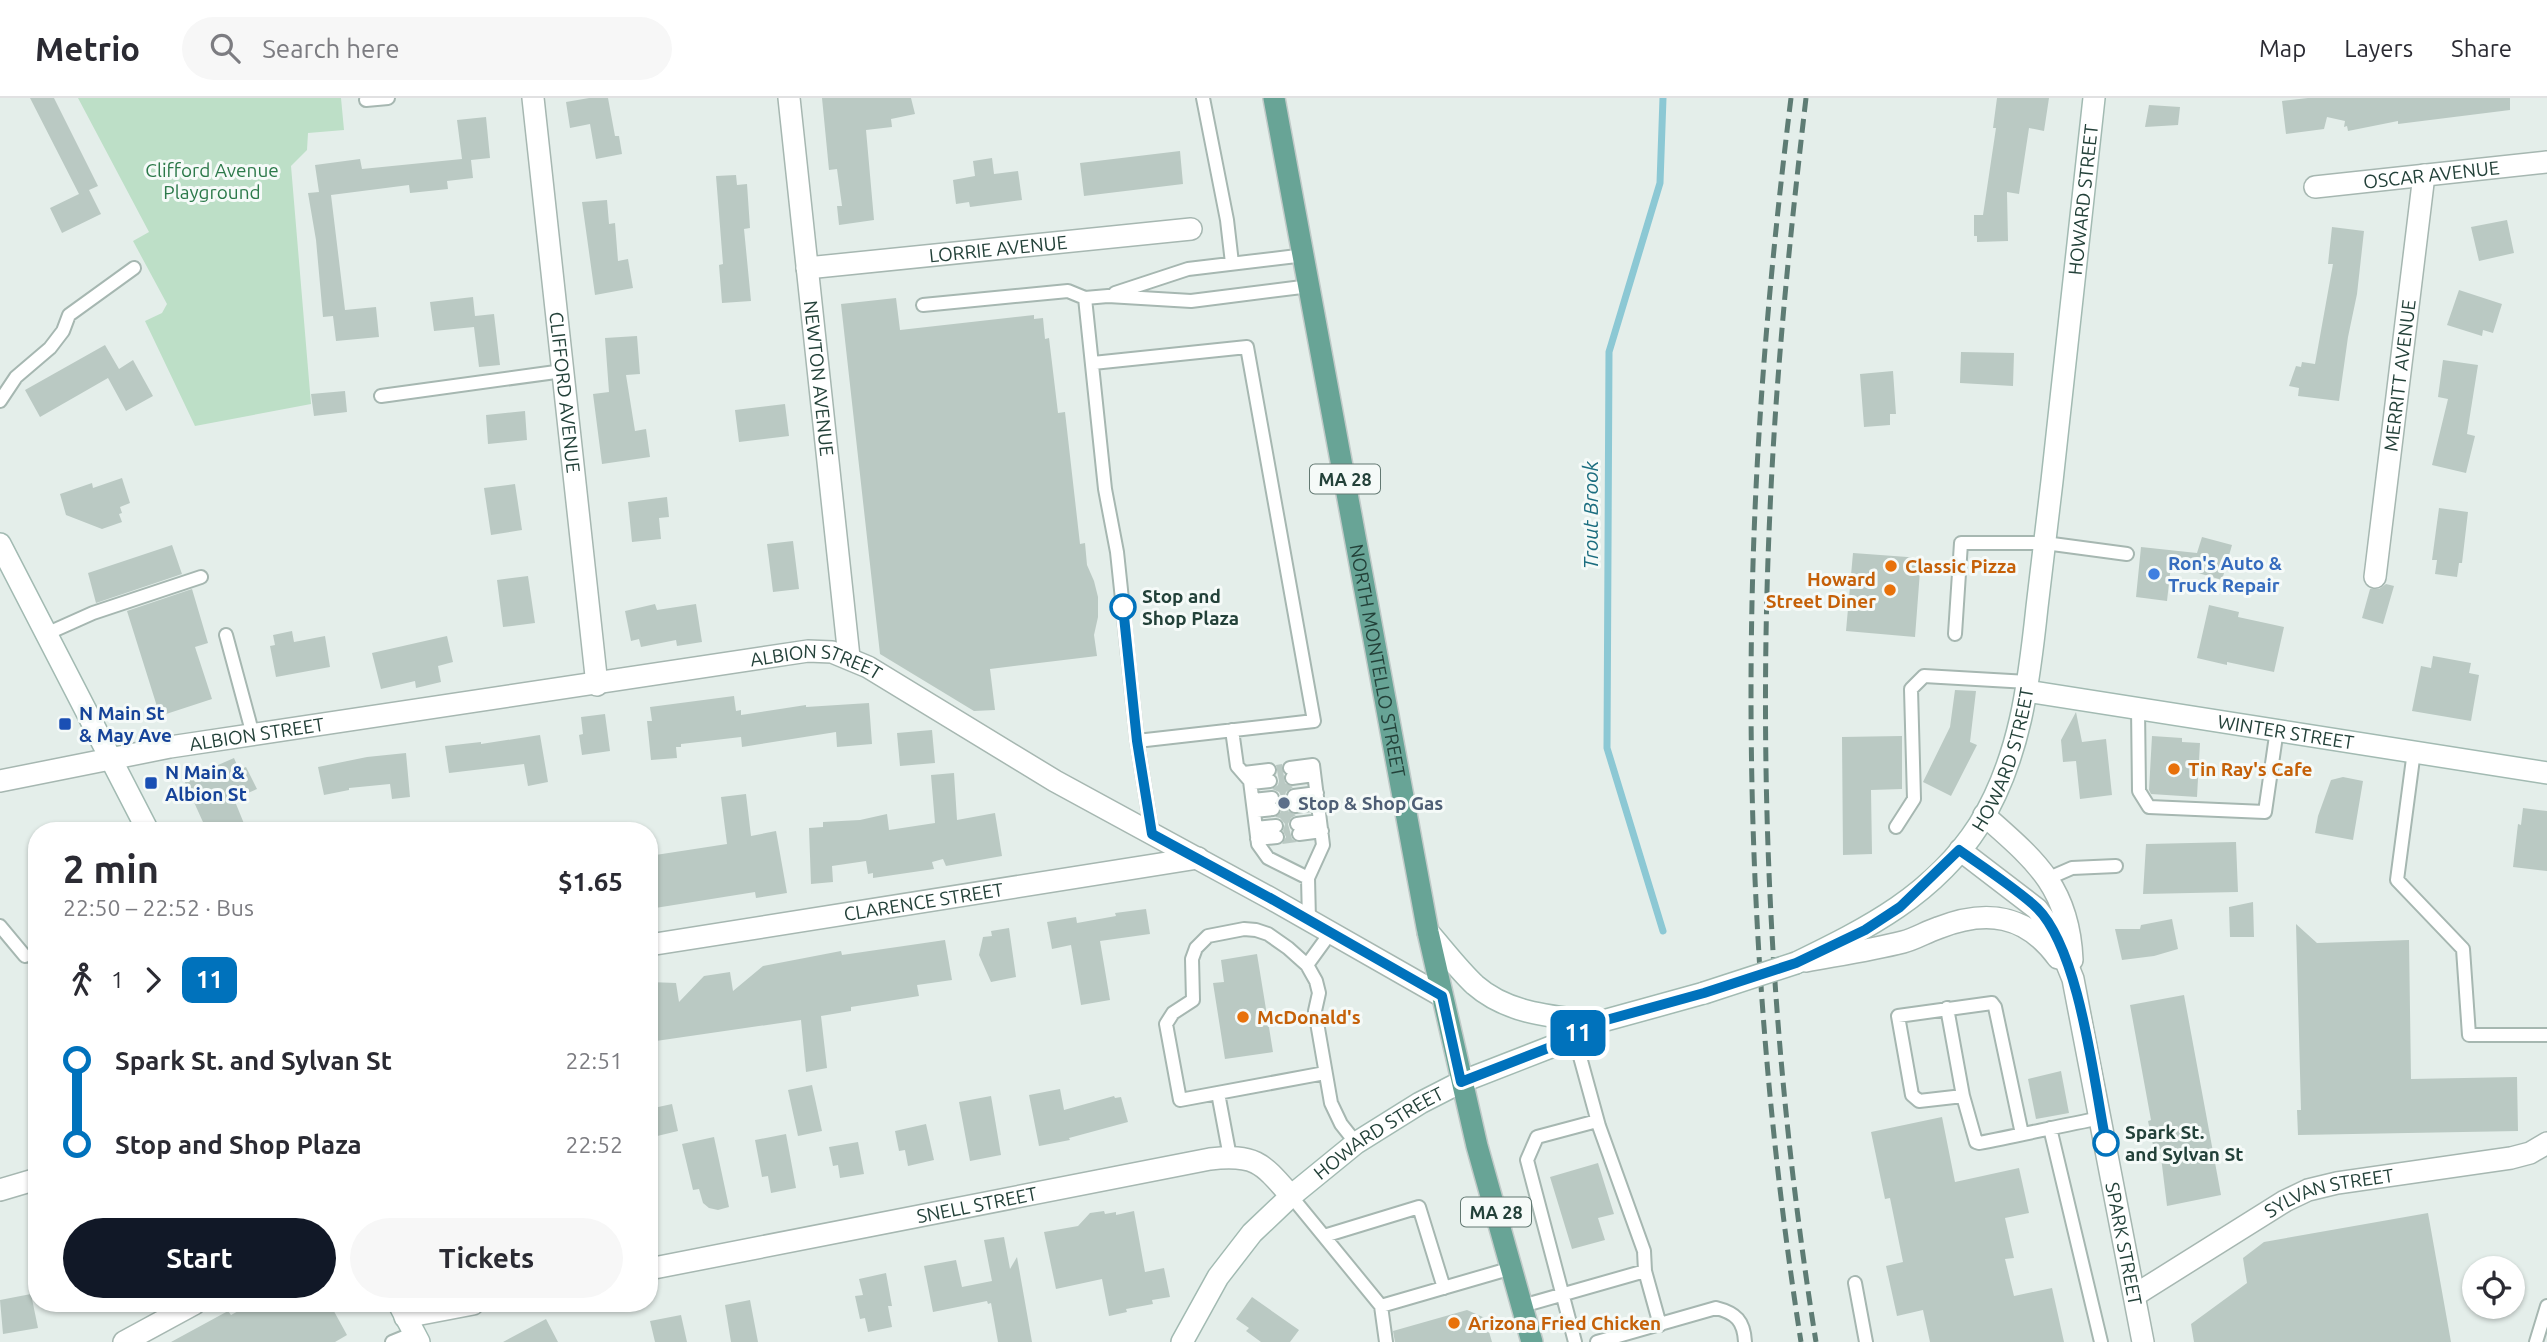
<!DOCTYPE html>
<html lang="en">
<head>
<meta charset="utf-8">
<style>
	:root { --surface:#fff; --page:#f7f7f7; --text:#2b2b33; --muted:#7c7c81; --line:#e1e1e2; --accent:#111827 }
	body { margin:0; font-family:Ubuntu,sans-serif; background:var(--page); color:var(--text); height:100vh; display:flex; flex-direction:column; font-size:26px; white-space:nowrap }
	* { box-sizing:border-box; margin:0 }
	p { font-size:23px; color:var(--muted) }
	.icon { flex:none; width:38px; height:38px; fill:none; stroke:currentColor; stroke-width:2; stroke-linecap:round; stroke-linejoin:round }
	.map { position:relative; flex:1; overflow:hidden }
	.drawer { position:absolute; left:28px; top:724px; width:630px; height:490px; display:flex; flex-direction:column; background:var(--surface); border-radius:28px; box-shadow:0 2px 5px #0004 }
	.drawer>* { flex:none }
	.badge { padding:0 14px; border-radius:10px; font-size:24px; line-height:46px }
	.controls { position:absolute; left:2462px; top:1158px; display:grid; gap:14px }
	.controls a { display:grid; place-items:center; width:63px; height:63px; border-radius:50%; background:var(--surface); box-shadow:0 2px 5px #0004; font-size:35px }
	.map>.badge { position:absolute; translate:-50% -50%; box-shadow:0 0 0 4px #fff }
	.legs { display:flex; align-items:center; gap:10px; height:77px; padding:0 35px; font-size:23px }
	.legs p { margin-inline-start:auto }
	.overview { display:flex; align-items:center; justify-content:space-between; height:119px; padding:0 35px }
	h1 { font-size:38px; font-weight:600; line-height:52px }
	.button { display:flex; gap:14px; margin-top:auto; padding:14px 35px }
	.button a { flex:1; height:80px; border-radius:42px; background:var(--accent); color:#fff; font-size:28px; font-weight:600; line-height:80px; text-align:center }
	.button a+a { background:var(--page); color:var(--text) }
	ul { padding:0 35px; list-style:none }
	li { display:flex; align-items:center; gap:24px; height:84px; font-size:26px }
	li i { display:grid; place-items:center; width:10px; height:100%; margin:0 9px; background:currentColor }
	li i::after { content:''; width:18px; height:18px; margin:-9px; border:5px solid; border-radius:50%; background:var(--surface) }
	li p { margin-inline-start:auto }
	li:first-child i { background:linear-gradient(#0000 50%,currentColor 0) }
	li:last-child i { background:linear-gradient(currentColor 50%,#0000 0) }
	header { display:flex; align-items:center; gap:42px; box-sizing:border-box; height:98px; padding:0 35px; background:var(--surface); border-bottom:2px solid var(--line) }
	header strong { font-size:33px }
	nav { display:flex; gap:38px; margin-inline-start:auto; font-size:24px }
	.search { width:490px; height:63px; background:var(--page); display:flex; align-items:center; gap:18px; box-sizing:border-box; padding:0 24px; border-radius:38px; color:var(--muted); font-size:26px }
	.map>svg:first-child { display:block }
</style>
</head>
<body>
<header>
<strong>Metrio</strong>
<div class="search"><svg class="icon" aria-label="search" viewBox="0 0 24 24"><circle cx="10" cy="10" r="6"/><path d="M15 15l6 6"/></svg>Search here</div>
<nav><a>Map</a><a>Layers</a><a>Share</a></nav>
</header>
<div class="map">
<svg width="2547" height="1244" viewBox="0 0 2547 1244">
	<rect width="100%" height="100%" fill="#e4eeea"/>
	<path fill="#bddfc7" d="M78 0H341L344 32 308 35 307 52 291 68 311 306 195 328 145 223 162 215 167 206 133 143 149 134Z"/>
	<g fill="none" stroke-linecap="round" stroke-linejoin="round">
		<path stroke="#8cc8d4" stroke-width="7" d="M1663 833 1607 650 1609 254 1660 85 1663 0"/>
	</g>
	<path fill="#bac9c3" d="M30 0H54L98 88 89 92 101 116 62 135 50 110 79 96Z
		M589 0H608L615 38H619L622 56 596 61 590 26 570 30 566 4Z
		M822 0H911L915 16 891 21 892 29 866 32 874 122 839 127 837 108H842L837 71 829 72Z
		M1997 0H2049L2044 33 2029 30 2019 96 2007 94 2008 143 1977 144V138H1974V117H1983L1996 30H1993Z
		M2308 0H2510V12L2398 26V23L2348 33 2347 28 2344 29 2345 23 2327 19 2324 31 2286 36 2282 3Z
		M2149 7 2180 9 2178 27 2145 29Z
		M486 19 490 60 471 62 473 80 447 83 448 91 410 95 409 87 331 97 345 212 376 209 379 239 336 243 333 218 323 219 316 142 308 95 319 94 315 67 360 61 362 71 462 61 457 22Z
		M1180 53 1183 86 1084 98 1080 65Z
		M992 60 994 76 1018 73 1022 102 970 109 969 104 956 106 953 82 975 78 973 63Z
		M736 77 737 87 747 86 750 130 744 131 751 203 722 205 719 167 723 166 716 78Z
		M607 102 609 126 615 125 618 163 628 161 633 190 595 197 582 104Z
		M2507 122 2514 155 2479 163 2471 129Z
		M2332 129 2364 133 2357 196 2348 239 2339 303 2298 298 2299 290 2289 288 2296 268 2301 269 2302 264 2315 266 2333 166H2328Z
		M2459 192 2502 206 2493 235 2483 232 2482 238 2447 227Z
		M473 199 475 218 494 216 500 267 479 269 474 229 434 233 430 204Z
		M896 200 900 232 1034 217V221L1043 220 1045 241 1049 240 1058 315 1065 314 1080 446 1085 445 1087 467 1094 483 1098 499V519L1094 537 1097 558 990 571 995 612 974 613 880 556 841 206Z
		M637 238 640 276 626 277 635 333 646 331 650 359 602 366 593 296 609 294 605 240Z
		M105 247 119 271 133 262 153 298 126 313 108 280 40 319 25 292Z
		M1961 254 2014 255 2013 288 1960 285Z
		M2443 262 2478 267 2467 336 2475 338 2466 375 2432 367 2448 301 2438 299Z
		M1893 273 1896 316H1890V327L1864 329 1860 276Z
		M345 293 347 314 314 318 311 296Z
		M785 306 789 338 739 344 735 312Z
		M525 313 527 342 488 346 486 317Z
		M122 380 130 405 120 409 122 415 119 416 122 424 102 431 66 417 60 396 92 385 93 390Z
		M515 386 522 432 491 437 484 390Z
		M667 399 669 419 659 420 661 441 632 444 628 404Z
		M2439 410 2468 414 2462 465H2459L2457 479 2435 476 2437 462H2432Z
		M2202 439 2232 447 2222 482 2171 467 2167 503 2136 499 2141 449 2197 455Z
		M793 443 799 491 773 494 767 446Z
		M172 447 182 476 96 505 88 475Z
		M1853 455 1921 460 1915 539 1846 533Z
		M528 478 535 525 503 529 497 482Z
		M2386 486 2394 488 2383 526 2362 520 2370 491H2379Z
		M192 491 208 545 195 549 212 601 160 618 127 513Z
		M655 506 657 512 696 506 702 544 677 548 676 542 641 549 639 541 631 543 625 513Z
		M2209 507 2239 514 2238 519 2284 529 2274 574 2227 564V567L2197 560Z
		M292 533 294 544 325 538 330 569 276 579 270 548 275 547 273 537Z
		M447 538 453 564 438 568 441 584 416 590 415 583 381 591 372 555Z
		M2433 558 2471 565 2469 575 2479 577 2471 623 2412 613 2421 568 2431 570Z
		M1955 592 1976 593 1970 644 1977 647 1951 698 1923 684 1950 629Z
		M734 598 736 613 741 612V617L806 607V609L869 605 872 646 837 649 836 634 742 649 741 639 681 646V649H676L677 660 651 662 647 623H652L650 609Z
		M2076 614 2082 644 2106 641 2112 697 2080 701 2076 663 2063 664 2061 642Z
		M605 616 610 653 582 657 579 637 583 636 581 619Z
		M932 632 935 665 900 668 897 635Z
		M540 637 548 684 528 688 524 666 449 675 445 648 481 644V646Z
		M1902 638V691L1871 692 1872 756 1843 757 1842 639Z
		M2152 638 2182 640V644L2200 645 2197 699 2151 696 2149 692Z
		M406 655 410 699 392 701 390 686 349 690V692L324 697 318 669 367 659Z
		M234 660 239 672 246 669 257 691 234 701 247 733H207L184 682Z
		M1282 666 1285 685 1293 689 1286 694 1285 698 1288 713 1296 717 1291 720 1288 726 1292 741 1297 744 1282 746 1286 739 1283 733 1285 726 1280 720 1275 719 1281 714 1279 705 1281 698 1279 694 1272 691 1278 687 1279 683 1276 667Z
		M954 675 957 722 995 715 1002 758 946 768 943 761 932 764 934 771 873 780V775L868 776 866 763 832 768 833 784 811 786 809 730 823 729V724L860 722 887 716 889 732 935 725 931 677Z
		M2343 679 2363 683 2353 742 2315 735 2318 718 2331 682Z
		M746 696 751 738 776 733 787 795 756 800 755 794 649 811V758L727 746 721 699Z
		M2523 710 2547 713V773L2513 769 2518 726 2521 727Z
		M2236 744 2238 794 2143 796 2146 746Z
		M2253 804 2254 839H2230L2229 809Z
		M1146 811 1150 836 1100 843 1110 902 1081 907 1071 847 1052 851 1047 824 1076 819 1077 825 1116 818 1115 815Z
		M2172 821 2178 851 2154 858 2122 862 2115 831H2140L2141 827Z
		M2296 826 2317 845 2409 842 2411 981 2517 979 2518 1033 2298 1037 2297 1012H2301Z
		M1009 830 1016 879 991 884 979 857 983 839 992 838 991 833Z
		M945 842 952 882 917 887 919 898 851 909V913L821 918 827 970 806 974 801 922 656 943 652 917 649 915V884L676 885 679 904 704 878 730 874 733 893 763 868 841 853 842 857Z
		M1257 856 1273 954 1225 961 1213 885 1224 884 1221 862Z
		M2184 897 2221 1097 2167 1108 2160 1051 2154 1052 2148 1023 2151 1022 2130 907Z
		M2061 973 2069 1015 2036 1021 2028 981Z
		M812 987 822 1033 798 1038 788 992Z
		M1060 991 1064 1012 1114 998 1115 1000 1121 999 1128 1024 1069 1040 1070 1042 1039 1048 1029 997Z
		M991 998 1001 1057 970 1063 959 1004Z
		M672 1006 678 1033 649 1040V1011Z
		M1942 1019 1955 1084 2019 1070 2029 1115 2005 1120 2014 1160 2005 1161 2014 1198 2052 1190 2064 1244H1930L1923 1212 1897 1218 1886 1168 1903 1164 1890 1100 1885 1101 1871 1034Z
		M926 1026 934 1062 908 1068 905 1052 899 1053 895 1033Z
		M786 1036 796 1090 771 1095 768 1078 762 1079 755 1042Z
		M714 1039 729 1109 718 1112 709 1110 703 1105 699 1091 693 1092 682 1046Z
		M858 1044 864 1076 840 1080 838 1067 833 1068 829 1049Z
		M1598 1065 1614 1116 1598 1120 1605 1142 1572 1151 1550 1079Z
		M1104 1113 1105 1116 1116 1114V1117L1134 1113 1145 1174 1164 1170 1170 1199 1152 1202 1153 1206 1126 1211 1127 1214 1109 1218 1102 1181 1056 1191 1044 1134 1078 1128 1090 1115Z
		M2428 1115 2451 1244H2194L2191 1226 2247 1185 2243 1160 2264 1144Z
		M1004 1139 1010 1171 1017 1159 1032 1244H998L991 1205 988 1206 987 1203 933 1214 924 1168 956 1162 962 1189 992 1183 984 1142Z
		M886 1175 892 1208H888L892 1229 868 1234 865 1220 860 1221 855 1198 863 1197 859 1181Z
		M31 1196 38 1230 3 1236 0 1202Z
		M1252 1199 1299 1232 1290 1244H1261L1246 1233 1249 1230 1236 1221Z
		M750 1202 758 1244H731L725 1207Z
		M251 1206H330L347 1237 335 1244H171L228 1213 231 1217Z
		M1467 1212 1485 1220 1492 1244H1395L1393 1233Z
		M681 1217 687 1244H655L650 1223Z
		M546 1221 558 1244H503Z"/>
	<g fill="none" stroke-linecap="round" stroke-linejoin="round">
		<defs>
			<path id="service" d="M1203 0 1227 122 1232 165
				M366 2 388 0
				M1115 195 1188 171 1305 157
				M923 207 1068 193 1085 200
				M1093 265 1247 249 1314 623 1137 643
				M381 298 563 273
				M0 303 16 279 50 250 63 233 69 217 134 170
				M46 536 93 515 201 479
				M1955 536 1961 445H2045L2127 456
				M226 537 253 637
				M2138 610 2139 693 2149 709 2265 714 2277 631
				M1232 632 1237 668 1250 683 1258 746 1268 760 1308 780
				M2414 653 2397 782 2463 851 2469 937H2547
				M1290 670 1313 667 1323 747 1308 780 1309 822
				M1244 675 1269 672
				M1292 680 1314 677
				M1251 685 1270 683
				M1294 698 1317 695
				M1253 702 1272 700
				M1295 708 1318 705
				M1254 713 1273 711
				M1297 726 1320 723
				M1896 729 1914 701 1911 591 1924 578 2028 584
				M1256 730 1276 728
				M1152 736 1137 643 1117 454 1105 391 1085 200 1108 198 1191 203 1310 188
				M1299 736 1322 733
				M1257 741 1277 739
				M2049 780 2072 770 2116 768
				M0 828 25 858
				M1307 867 1331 834
				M1947 910 1963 998
				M1325 975 1180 1002 1166 926 1173 915 1193 902 1192 861 1196 850 1208 838 1244 831 1256 832 1268 836 1288 850 1307 867 1316 883 1319 895 1315 913 1331 1005 1341 1026 1356 1045
				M1218 995 1230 1059
				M2050 1030 2101 1244
				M2022 1036 1995 909 1992 905 1898 918 1912 997 1919 1003 1963 998 1976 1044 1979 1045C2020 1037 2060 1028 2101 1020
				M1291 1098 1381 1208 1512 1170
				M1324 1138 1419 1109 1444 1190
				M1645 1173 1660 1227
				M1855 1185 1866 1244
				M1381 1208 1386 1244
				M1522 1208 1645 1173 1644 1153 1599 1028 1574 937
				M392 1244 414 1235
				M1575 1244 1527 1062 1537 1039 1597 1023
				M1597 1244 1716 1210C1736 1215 1744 1223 1745 1244
				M2536 1244 2547 1208"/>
			<g id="minor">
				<path id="s1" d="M533 0 597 587"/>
				<path id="s2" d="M789 0 849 559"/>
				<path id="s3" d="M2315 89 2547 64"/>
				<path id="s4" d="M807 170 1191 131"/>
				<path id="s5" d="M2375 479 2424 77"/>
				<path id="s6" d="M0 683 170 649 808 553 832 554 868 569 1055 683 1270 800 1442 898"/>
				<path d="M1984 717C2035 762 2069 789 2072 862"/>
				<path id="s7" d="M1960 752 2037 811 2054 834 2073 881 2143 1244"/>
				<path id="s8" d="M649 847 1198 760"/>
				<path d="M1806 863C1838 857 1871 852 1903 844 1915 841 1926 834 1938 830 1986 811 2026 816 2058 860"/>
				<path d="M0 1092 37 1081"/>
				<path id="s9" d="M649 1171 1210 1061C1256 1056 1262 1065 1291 1098"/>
				<path id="s10" d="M2135 1197 2285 1103 2308 1092 2337 1085 2511 1060 2530 1055 2547 1045"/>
				<path d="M405 1219 473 1206"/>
				<path d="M124 1244 194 1206"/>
			</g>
			<g id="secondary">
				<path d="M0 446 148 733"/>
				<path id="s11" d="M2027 593 2547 675"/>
				<path d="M1428 834C1443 851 1458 871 1475 887 1509 917 1557 919 1599 924"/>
				<path id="s12" d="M1796 865C1868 830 1934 797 1979 727 2020 661 2029 585 2037 509 2042 467 2047 425 2052 383 2066 256 2080 128 2094 0"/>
				<path d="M399 1206 419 1244"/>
				<path id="s13" d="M1182 1244 1218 1179 1252 1135 1291 1098 1356 1045 1420 1005 1461 984 1556 947 1599 924 1704 895"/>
			</g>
			<g id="primary">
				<path id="s14" d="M1274 0 1428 834 1477 1048 1532 1244"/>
			</g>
		</defs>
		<use href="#service" stroke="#a6b7b1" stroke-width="16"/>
		<use href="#minor" stroke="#a6b7b1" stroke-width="24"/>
		<use href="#secondary" stroke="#a2bab2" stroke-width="24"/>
		<use href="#primary" stroke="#c1cac8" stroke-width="24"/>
		<use href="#service" stroke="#fff" stroke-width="12"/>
		<use href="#minor" stroke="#fff" stroke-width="21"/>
		<use href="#secondary" stroke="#fff" stroke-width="21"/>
		<use href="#primary" stroke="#68a496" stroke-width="21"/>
		<path stroke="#5e7c74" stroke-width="5" stroke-dasharray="14 7" stroke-linecap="butt" d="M1791 0C1774 137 1761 274 1755 412 1743 690 1758 969 1801 1244
			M1806 0C1790 137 1776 274 1770 412 1757 689 1772 970 1816 1244"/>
		<defs>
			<path id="secondary-bridge" d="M1704 895 1796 865"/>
		</defs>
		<use href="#secondary-bridge" stroke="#a2bab2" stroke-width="24" stroke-linecap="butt"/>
		<use href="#secondary-bridge" stroke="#fff" stroke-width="21"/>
	</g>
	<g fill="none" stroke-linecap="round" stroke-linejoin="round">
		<defs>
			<path id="line-1" d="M1123 509 1137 643 1152 736 1270 800 1442 898 1461 984 1556 947 1599 924 1704 895 1796 865 1865 832 1900 809 1959 752C1983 769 2017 791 2037 810 2080 853 2094 985 2106 1045"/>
		</defs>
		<use href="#line-1" stroke="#fff" stroke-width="16"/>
		<use href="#line-1" stroke="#0072bc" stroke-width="10"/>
	</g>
	<g fill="#e8710a" stroke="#f5faf8" stroke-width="2.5">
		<circle cx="1891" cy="468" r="7"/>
		<circle cx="1890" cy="492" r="7"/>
		<circle cx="2174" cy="671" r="7"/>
		<circle cx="1243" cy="919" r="7"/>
		<circle cx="1454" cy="1225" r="7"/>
	</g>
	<circle fill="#3f7fe0" stroke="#f5faf8" stroke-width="2.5" cx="2154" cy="476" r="7"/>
	<g fill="#fff" stroke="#0072bc" stroke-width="3.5">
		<circle cx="1123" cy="509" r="12"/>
		<circle cx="2106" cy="1045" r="12"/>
	</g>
	<g fill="#1a4fb4" stroke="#f5faf8" stroke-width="2.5">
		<rect x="58" y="619" width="14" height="14" rx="3.5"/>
		<rect x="144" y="678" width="14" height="14" rx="3.5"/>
	</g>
	<circle fill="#5c6f8a" stroke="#f5faf8" stroke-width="2.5" cx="1284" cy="705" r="7"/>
	<g text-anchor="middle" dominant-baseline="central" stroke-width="6" stroke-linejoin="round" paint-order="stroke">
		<g fill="#f5faf8" stroke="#627872" stroke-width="2">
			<rect x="1310" y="366.5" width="70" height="29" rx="5"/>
			<rect x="1461" y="1099.5" width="70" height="29" rx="5"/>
		</g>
		<g font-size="18" font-weight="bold" fill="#234139">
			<text x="1345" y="381">MA 28</text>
			<text x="1496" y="1114">MA 28</text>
		</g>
		<g font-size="19" fill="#2c794a" stroke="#f5faf8">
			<text x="212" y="72">Clifford Avenue<tspan x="212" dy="22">Playground</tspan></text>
		</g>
		<g font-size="19" fill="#234139" stroke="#f5faf8">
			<text stroke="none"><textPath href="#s3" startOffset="117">OSCAR AVENUE</textPath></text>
			<text stroke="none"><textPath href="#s12" startOffset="870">HOWARD STREET</textPath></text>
			<text stroke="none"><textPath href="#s4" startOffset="192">LORRIE AVENUE</textPath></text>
			<text stroke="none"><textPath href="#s5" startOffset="203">MERRITT AVENUE</textPath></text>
			<text stroke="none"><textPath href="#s2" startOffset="282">NEWTON AVENUE</textPath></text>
			<text stroke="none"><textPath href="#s1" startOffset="296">CLIFFORD AVENUE</textPath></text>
			<text stroke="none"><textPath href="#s14" startOffset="572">NORTH MONTELLO STREET</textPath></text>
			<text stroke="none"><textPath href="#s6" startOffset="828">ALBION STREET</textPath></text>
			<text stroke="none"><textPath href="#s11" startOffset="262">WINTER STREET</textPath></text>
			<text stroke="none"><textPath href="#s6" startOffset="261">ALBION STREET</textPath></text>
			<text stroke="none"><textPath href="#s12" startOffset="303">HOWARD STREET</textPath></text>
			<text stroke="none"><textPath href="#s8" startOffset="278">CLARENCE STREET</textPath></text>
			<text stroke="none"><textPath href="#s13" startOffset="292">HOWARD STREET</textPath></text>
			<text stroke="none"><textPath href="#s10" startOffset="222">SYLVAN STREET</textPath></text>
			<text stroke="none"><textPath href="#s9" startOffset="334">SNELL STREET</textPath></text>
			<text stroke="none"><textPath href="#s7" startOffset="446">SPARK STREET</textPath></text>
		</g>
		<g font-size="19" font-weight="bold" fill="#366cbe" stroke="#f5faf8" text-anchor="start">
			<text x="2168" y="465">Ron's Auto &amp;<tspan x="2168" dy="22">Truck Repair</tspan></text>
		</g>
		<g font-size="19" font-weight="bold" fill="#c56008" stroke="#f5faf8" text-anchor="start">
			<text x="1905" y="468">Classic Pizza</text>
			<text x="1876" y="481" text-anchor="end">Howard<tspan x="1876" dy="22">Street Diner</tspan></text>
			<text x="2188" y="671">Tin Ray's Cafe</text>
			<text x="1257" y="919">McDonald's</text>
			<text x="1468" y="1225">Arizona Fried Chicken</text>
		</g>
		<g font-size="19" font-weight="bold" fill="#234139" stroke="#f5faf8" text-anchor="start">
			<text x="1142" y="498">Stop and<tspan x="1142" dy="22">Shop Plaza</tspan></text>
			<text x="2125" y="1034">Spark St.<tspan x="2125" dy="22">and Sylvan St</tspan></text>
		</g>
		<g font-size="19" font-weight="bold" fill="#164399" stroke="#f5faf8" text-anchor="start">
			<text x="79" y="615">N Main St<tspan x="79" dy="22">&amp; May Ave</tspan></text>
			<text x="165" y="674">N Main &amp;<tspan x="165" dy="22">Albion St</tspan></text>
		</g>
		<g font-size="19" font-weight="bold" fill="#4e5e75" stroke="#f5faf8" text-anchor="start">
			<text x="1298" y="705">Stop &amp; Shop Gas</text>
		</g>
		<g font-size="21" font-style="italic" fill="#1b6d7f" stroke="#f5faf8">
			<text transform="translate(1590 417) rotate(-90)">Trout Brook</text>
		</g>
	</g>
</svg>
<div class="controls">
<a><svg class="icon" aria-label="locate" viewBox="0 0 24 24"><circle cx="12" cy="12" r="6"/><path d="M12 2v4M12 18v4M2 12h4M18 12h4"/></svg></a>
</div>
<b class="badge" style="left:1578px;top:935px;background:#0072bc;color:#fff">11</b>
<section class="drawer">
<div class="overview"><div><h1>2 min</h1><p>22:50 – 22:52 · Bus</p></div><b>$1.65</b></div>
<div class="legs"><svg class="icon" aria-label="walk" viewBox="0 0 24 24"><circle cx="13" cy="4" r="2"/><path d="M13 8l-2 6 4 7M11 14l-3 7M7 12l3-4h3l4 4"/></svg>1<svg class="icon" aria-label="forward" viewBox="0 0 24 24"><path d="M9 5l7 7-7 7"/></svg><b class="badge" style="background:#0072bc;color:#fff">11</b></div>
<ul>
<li><i style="color:#0072bc"></i><b>Spark St. and Sylvan St</b><p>22:51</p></li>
<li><i style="color:#0072bc"></i><b>Stop and Shop Plaza</b><p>22:52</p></li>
</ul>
<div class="button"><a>Start</a><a>Tickets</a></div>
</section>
</div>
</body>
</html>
